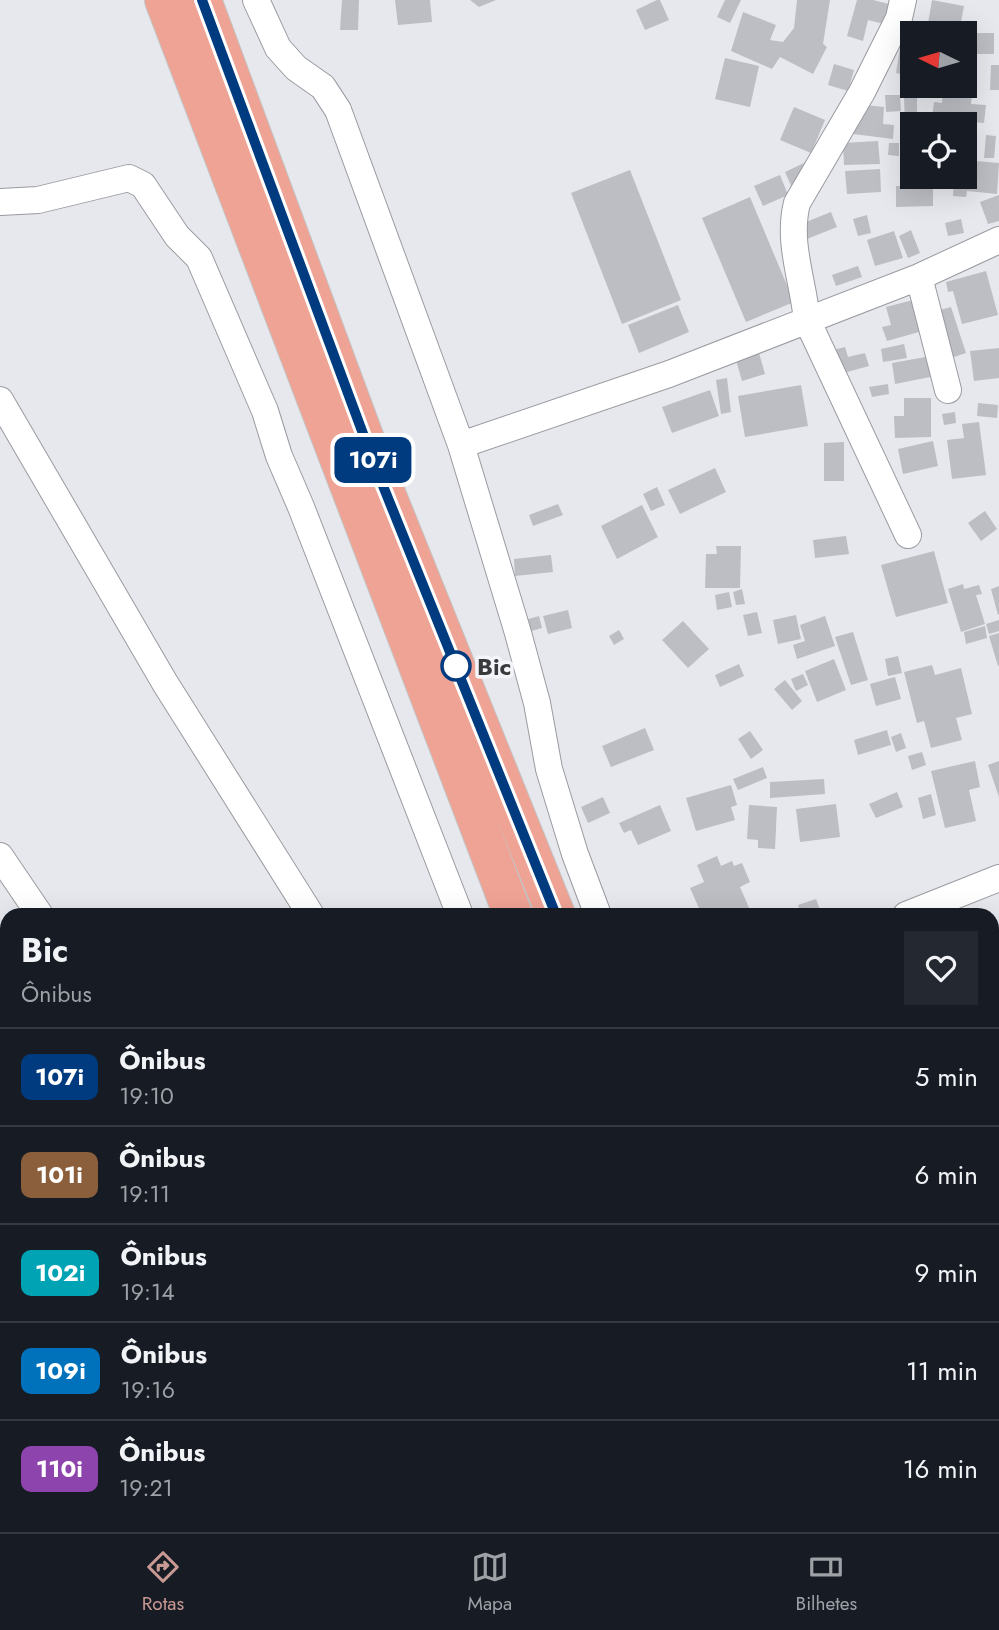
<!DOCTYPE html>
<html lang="pt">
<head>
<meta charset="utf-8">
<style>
	:root { --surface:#171b24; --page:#242831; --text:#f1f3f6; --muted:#9ea1a6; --line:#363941; --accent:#c89993 }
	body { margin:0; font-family:Jost,sans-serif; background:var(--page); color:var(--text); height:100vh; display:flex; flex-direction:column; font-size:26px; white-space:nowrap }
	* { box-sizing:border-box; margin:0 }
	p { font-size:23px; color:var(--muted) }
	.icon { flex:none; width:38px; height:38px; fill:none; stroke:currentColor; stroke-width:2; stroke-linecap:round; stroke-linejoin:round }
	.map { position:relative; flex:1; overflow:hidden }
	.sheet { position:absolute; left:0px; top:908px; width:999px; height:625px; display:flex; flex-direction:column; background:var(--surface); border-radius:21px 21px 0 0; box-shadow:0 7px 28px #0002 }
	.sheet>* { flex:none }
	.badge { padding:0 14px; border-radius:10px; font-size:24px; line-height:46px }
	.needle { width:46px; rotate:275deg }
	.fabs { position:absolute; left:900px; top:21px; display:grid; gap:14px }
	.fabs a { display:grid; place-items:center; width:77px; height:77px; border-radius:0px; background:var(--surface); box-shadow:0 7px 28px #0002; font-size:35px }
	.map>.badge { position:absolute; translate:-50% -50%; box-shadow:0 0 0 4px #fff }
	.round { display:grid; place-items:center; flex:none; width:74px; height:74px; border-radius:0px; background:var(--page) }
	.overview { display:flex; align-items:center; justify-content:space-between; height:119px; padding:0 21px }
	h1 { font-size:33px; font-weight:700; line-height:52px }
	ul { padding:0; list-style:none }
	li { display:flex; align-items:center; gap:21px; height:98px; padding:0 21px; border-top:2px solid var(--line) }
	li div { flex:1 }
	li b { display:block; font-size:26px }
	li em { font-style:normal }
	li .badge { min-width:77px; font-weight:700; text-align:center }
	.dock { display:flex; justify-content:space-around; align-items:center; height:98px; border-top:2px solid var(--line); background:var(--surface); font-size:19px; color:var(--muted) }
	.dock a { display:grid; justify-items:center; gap:4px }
	.dock .active { color:var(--accent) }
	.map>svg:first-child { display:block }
</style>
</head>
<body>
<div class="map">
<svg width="999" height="1532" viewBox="0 0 999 1532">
	<rect width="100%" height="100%" fill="#e6e8ed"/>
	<path fill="#bcbec4" d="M342 0H359L358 30H340Z
		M395 0H430L432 22 398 25Z
		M470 0H496L479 7Z
		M657 0H660L669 20 645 30 636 10Z
		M725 0H741L730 23 717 17Z
		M797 0H830L823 44 827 47 813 74 780 57 772 69 731 51 743 12 776 25 770 40 783 42 794 28Z
		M857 0H873L893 5 888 25 868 20 863 41 847 36Z
		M932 0 964 6 959 33H941L927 29Z
		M966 33H994V54H966Z
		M900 48 912 50V76L896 73Z
		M725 58 759 66 750 107 715 99Z
		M834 64 854 70 848 91 828 85Z
		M991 65H999V90H990Z
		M964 85 973 86 971 104 986 105 984 123 932 118 934 102 942 103 943 91 956 92 957 86Z
		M885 95H900L901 111 886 112Z
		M904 98H917V123H905Z
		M856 104 884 107 883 124 894 125 893 139 853 134Z
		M794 107 825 120 811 153 780 140Z
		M904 126H912V156H905Z
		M986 135 996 136 994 158H984Z
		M878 141 880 164 844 165 843 143Z
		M889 143H899V156L888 155Z
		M964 160 999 163 997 194 967 191 966 197 953 196 954 177H964Z
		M806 162 792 188 785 172Z
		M880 169 881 192 847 194 845 171Z
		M630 170 681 300 622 324 571 193Z
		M780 175 788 195 763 206 754 186Z
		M896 186H933V206L896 207Z
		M999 195V221L988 224 980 202Z
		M750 197 794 302 746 322 702 218Z
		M831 212 837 227 802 241 796 226Z
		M867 215 871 233 858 236 853 219Z
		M961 219 964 233 948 236 945 223Z
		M911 230 920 253 908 258 899 236Z
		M894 231 903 258 875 266 867 240Z
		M858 266 862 277 836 286 832 275Z
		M986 271 998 315 962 324 953 291 948 292 946 282Z
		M917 299 926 330 887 341 882 327 891 325 886 307Z
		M678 305 689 332 639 353 628 325Z
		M951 307 966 353 951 358 936 311Z
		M904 344 907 358 883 362 881 349Z
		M845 347 848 357 865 353 869 366 840 374 833 350Z
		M999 348V378L974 381 970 351Z
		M759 353 765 374 742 381 736 360Z
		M931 356 935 376 895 384 892 363Z
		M727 378 731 412 721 414 716 380Z
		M888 384 889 394 872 397 869 387Z
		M801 385 808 426 745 437 738 396Z
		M710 390 719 416 672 433 662 407Z
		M904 398H931V437L895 438 894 416H904Z
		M978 403 998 405 997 418 977 416Z
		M955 412 956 423 944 425 942 414Z
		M979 422 986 475 952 479 947 440 964 438 962 424Z
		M933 441 938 466 903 474 898 449Z
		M844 442V481H824V443Z
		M715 468 726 492 680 514 668 490Z
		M657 487 665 505 651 511 643 494Z
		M558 504 563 515 533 526 529 515Z
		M642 505 658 537 617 559 601 526Z
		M985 511 997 529 981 541 968 523Z
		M846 536 849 554 815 558 813 540Z
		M716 546H741L740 588H705L706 554H717Z
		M934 551 948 603 896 617 881 565Z
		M551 555 553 572 515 576 514 559Z
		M963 584 964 589 979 585 982 594 976 595 985 624 961 632 948 589Z
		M999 586V614L998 615 991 589Z
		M742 589 745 604 736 605 733 592Z
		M729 592 732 607 717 610 715 595Z
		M568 610 572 628 548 634 543 616Z
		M757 612 762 633 748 636 743 615Z
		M796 615 801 639 778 644 773 620Z
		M539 616 542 628 528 632 525 620Z
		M825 616 835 646 797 659 793 645 805 641 800 625Z
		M999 620V631L989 634 986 624Z
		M683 621 709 649 688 668 662 640Z
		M985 626 987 638 966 644 964 632Z
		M619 630 624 639 614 645 609 636Z
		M853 632 868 680 851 685 835 637Z
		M999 633V666H998L989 636Z
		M898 656 902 673 888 676 885 659Z
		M834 659 846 690 817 702 805 671Z
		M739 664 744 676 720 687 715 675Z
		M932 665 935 675 961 668 972 714 956 718 962 740 931 748 924 721 917 723 904 672Z
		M803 674 808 685 796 691 791 679Z
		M895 677 901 699 876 706 870 684Z
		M785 680 802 701 792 710 774 689Z
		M645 728 654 750 611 767 602 746Z
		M887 730 891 745 858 755 854 740Z
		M750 731 763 750 751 759 738 739Z
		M901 733 906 748 896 752 891 737Z
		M922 752 926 765 912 770 908 756Z
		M975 761 980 787 969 790 976 821 945 828 931 771Z
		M999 761V797L988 765Z
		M763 767 767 778 738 790 733 779Z
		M824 779 825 794 770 798V782Z
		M731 785 737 805 731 807 735 820 696 831 686 798Z
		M897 792 903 807 876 818 869 804Z
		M931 794 936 815 923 819 918 798Z
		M603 797 610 813 588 823 581 807Z
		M836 804 840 837 800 842 796 809Z
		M660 805 671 831 638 845 631 830 624 833 619 823Z
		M749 805 777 807 775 849 758 848V840L747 839Z
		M717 856 721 866 732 861 734 866 742 863 750 882 740 887 750 910 737 915H702L690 888 704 882 697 865Z
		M816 899 822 915H801L798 905Z
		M995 1085 999 1096V1182L992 1165V1086Z
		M993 1255 999 1272V1432L992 1435Z
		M999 1484V1512L992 1515V1486Z"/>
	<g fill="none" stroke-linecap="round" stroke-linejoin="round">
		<defs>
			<path id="minor" d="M256 0 278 48 296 68 323 87 338 110 461 445 518 633 537 703 549 769 575 854 598 915
				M903 0 899 18 862 92 797 203C787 242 803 280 807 320L908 535
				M0 202 38 200 129 178 143 185 177 236 199 258 265 411 279 456 301 507 460 915
				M919 277 948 390
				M0 400 165 683 311 915
				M461 445 669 374 919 277 999 240
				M0 856 40 915
				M906 915 999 878
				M0 1070 7 1067
				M0 1339 7 1337
				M668 1526 672 1532
				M846 1526 848 1532
				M90 1532 102 1526
				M804 1532 811 1526"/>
			<path id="trunk" d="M164 0 513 915
				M202 0 375 466 556 915
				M744 1526 746 1532
				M782 1526 785 1532"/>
		</defs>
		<use href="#minor" stroke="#9a9ba1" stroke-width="28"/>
		<use href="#trunk" stroke="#c4c4c4" stroke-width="40"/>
		<use href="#minor" stroke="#fff" stroke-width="26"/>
		<use href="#trunk" stroke="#efa394" stroke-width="38"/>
	</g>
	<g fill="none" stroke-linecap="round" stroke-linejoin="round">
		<defs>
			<path id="line" d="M202 0 375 466 556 915"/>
		</defs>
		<use href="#line" stroke="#fff" stroke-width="16"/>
		<use href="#line" stroke="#003b80" stroke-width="10"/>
	</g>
	<circle fill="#fff" stroke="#003b80" stroke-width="3.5" cx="456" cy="666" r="14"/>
	<g text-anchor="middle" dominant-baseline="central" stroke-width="7" stroke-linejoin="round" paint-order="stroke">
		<g font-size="24" font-weight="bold" fill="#393a3c" stroke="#f3f5fa" text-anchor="start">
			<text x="477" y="666">Bic</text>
		</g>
	</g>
</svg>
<div class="fabs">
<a><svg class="needle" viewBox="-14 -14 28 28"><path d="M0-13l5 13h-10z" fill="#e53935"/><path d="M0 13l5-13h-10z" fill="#9ea1a6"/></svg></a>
<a><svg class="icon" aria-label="locate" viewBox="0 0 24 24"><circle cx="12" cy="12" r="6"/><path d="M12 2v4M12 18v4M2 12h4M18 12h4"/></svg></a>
</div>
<b class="badge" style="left:373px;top:460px;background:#003b80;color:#fff">107i</b>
<section class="sheet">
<div class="overview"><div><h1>Bic</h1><p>Ônibus</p></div><a class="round"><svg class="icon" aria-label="heart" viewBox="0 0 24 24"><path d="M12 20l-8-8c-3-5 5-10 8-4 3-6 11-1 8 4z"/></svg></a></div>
<ul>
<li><span class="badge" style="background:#003b80;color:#fff">107i</span><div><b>Ônibus</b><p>19:10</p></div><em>5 min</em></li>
<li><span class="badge" style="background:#8b5e3c;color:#fff">101i</span><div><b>Ônibus</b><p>19:11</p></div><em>6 min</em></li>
<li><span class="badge" style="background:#00a3b4;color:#fff">102i</span><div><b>Ônibus</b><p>19:14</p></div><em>9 min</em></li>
<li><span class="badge" style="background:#0072bc;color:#fff">109i</span><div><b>Ônibus</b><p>19:16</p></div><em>11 min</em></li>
<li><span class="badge" style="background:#8e44ad;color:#fff">110i</span><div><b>Ônibus</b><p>19:21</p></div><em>16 min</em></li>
</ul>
</section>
</div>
<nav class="dock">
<a class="active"><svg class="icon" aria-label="directions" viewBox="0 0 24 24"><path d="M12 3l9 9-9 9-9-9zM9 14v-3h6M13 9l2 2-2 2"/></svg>Rotas</a>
<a><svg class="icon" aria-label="map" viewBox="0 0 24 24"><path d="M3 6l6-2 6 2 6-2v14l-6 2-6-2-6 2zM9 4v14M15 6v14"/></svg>Mapa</a>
<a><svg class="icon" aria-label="tickets" viewBox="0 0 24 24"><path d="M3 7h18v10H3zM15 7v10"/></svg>Bilhetes</a>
</nav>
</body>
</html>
